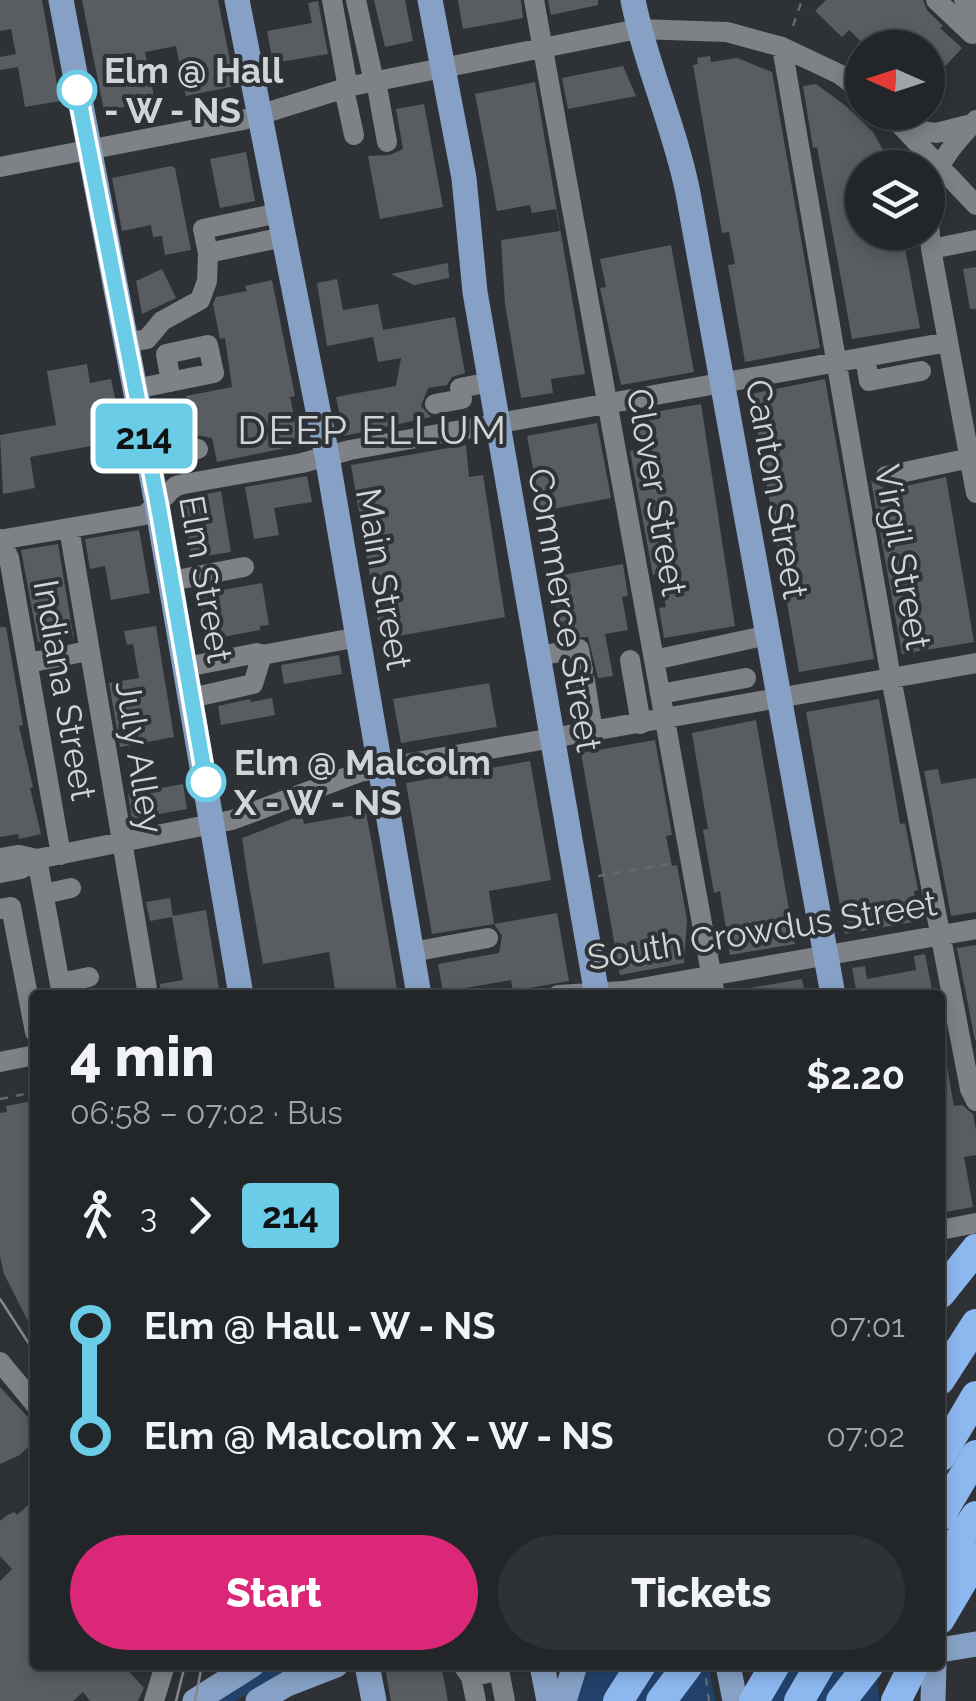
<!DOCTYPE html>
<html lang="en">
<head>
<meta charset="utf-8">
<style>
	:root { --surface:#222628; --page:#2e3234; --text:#f1f3f6; --muted:#a2a5a8; --line:#3f4345; --accent:#db2777 }
	body { margin:0; font-family:Raleway,sans-serif; background:var(--page); color:var(--text); height:100vh; display:flex; flex-direction:column; font-size:38px; white-space:nowrap }
	* { box-sizing:border-box; margin:0 }
	p { font-size:32px; color:var(--muted) }
	.icon { flex:none; width:55px; height:55px; fill:none; stroke:currentColor; stroke-width:2; stroke-linecap:round; stroke-linejoin:round }
	.map { position:relative; flex:1; overflow:hidden }
	.panel { position:absolute; left:30px; top:990px; width:915px; height:680px; display:flex; flex-direction:column; background:var(--surface); border-radius:10px; box-shadow:0 5px 15px #0003,0 0 0 2px var(--line) }
	.panel>* { flex:none }
	.badge { padding:0 20px; border-radius:8px; font-size:35px; line-height:65px }
	.needle { width:65px; rotate:273deg }
	.buttons { position:absolute; left:845px; top:30px; display:grid; gap:20px }
	.buttons a { display:grid; place-items:center; width:100px; height:100px; border-radius:50%; background:var(--surface); box-shadow:0 5px 15px #0003,0 0 0 2px var(--line); font-size:50px }
	.map>.badge { position:absolute; translate:-50% -50%; box-shadow:0 0 0 5px #fff }
	.legs { display:flex; align-items:center; gap:15px; height:110px; padding:0 40px; font-size:32px }
	.legs p { margin-inline-start:auto }
	.headline { display:flex; align-items:center; justify-content:space-between; height:170px; padding:0 40px }
	h1 { font-size:55px; font-weight:800; line-height:75px }
	.button { display:flex; gap:20px; margin-top:auto; padding:20px 40px }
	.button a { flex:1; height:115px; border-radius:60px; background:var(--accent); color:#fff; font-size:40px; font-weight:800; line-height:115px; text-align:center }
	.button a+a { background:var(--page); color:var(--text) }
	ul { padding:0 40px; list-style:none }
	li { display:flex; align-items:center; gap:35px; height:110px; font-size:38px }
	li i { display:grid; place-items:center; width:15px; height:100%; margin:0 12px; background:currentColor }
	li i::after { content:''; width:25px; height:25px; margin:-12px; border:8px solid; border-radius:50%; background:var(--surface) }
	li p { margin-inline-start:auto }
	li:first-child i { background:linear-gradient(#0000 50%,currentColor 0) }
	li:last-child i { background:linear-gradient(currentColor 50%,#0000 0) }
	.map>svg:first-child { display:block }
</style>
</head>
<body>
<div class="map">
<svg width="976" height="1701" viewBox="0 0 976 1701">
	<rect width="100%" height="100%" fill="#2e3236"/>
	<path fill="#22426b" d="M271 1665H297L235 1701H210Z
		M567 1665 709 1667 715 1701H574Z
		M753 1665H876L879 1701H759Z"/>
	<path fill="#595c61" d="M0 0H42L60 101 25 107 18 67 0 70V57L16 54 11 29 0 31Z
		M82 0H218L235 86 186 96 176 46 145 52 155 101 104 111Z
		M374 0H405L413 41 385 47Z
		M458 0H521L523 18 463 29Z
		M548 0H598V5L551 15Z
		M826 0H923L927 10 943 26 940 28 962 48 940 72 928 60V48H868L849 30 842 37 815 11Z
		M318 1 328 54 273 63 267 31 312 23 308 3Z
		M710 56 711 62 737 58 772 72 820 348 745 362 728 265 735 264 729 232 722 233 693 65 698 64 697 58Z
		M623 66 636 96 568 109 562 78Z
		M535 82 585 374 551 379 553 393 521 398 505 304 501 240 560 231 556 209 532 213 530 205 497 211 475 94Z
		M816 84 846 106 873 132 893 168H862V232H902L920 328 852 339 817 147 813 148 803 86Z
		M424 104 443 207 380 219 368 156 390 155 403 149 396 109Z
		M246 152 255 201 220 208 210 159Z
		M171 166 175 168 191 250 165 255 162 236 153 237 151 225 122 231 112 178Z
		M671 245 694 372 621 385 600 288 606 287 600 259Z
		M448 263 449 278 414 285 391 274Z
		M976 267V309H970L963 269Z
		M162 269 176 298 142 314 136 281Z
		M337 279 343 310 378 304 383 330 455 317 465 373 452 377 447 385 428 388 421 406 431 417 344 436 336 397 396 386 401 358 378 362 373 337 327 346 317 283Z
		M272 280 295 396 290 397 300 445 217 462 212 438 196 435 175 440 173 432 168 433 164 414 189 409 186 396 232 387 225 338 220 339 213 304 216 297 247 291 245 286Z
		M87 364 90 383 111 379 124 440 30 457 35 488 3 494 0 435 56 425 47 371Z
		M825 379 874 659 799 672 751 394Z
		M701 404 735 626 664 638 659 608 666 607 660 574 653 575 630 451 640 449 637 415Z
		M597 423 611 498 541 511 527 436Z
		M466 445 469 477 483 475 505 617 381 639 351 465Z
		M307 476 312 502 274 508 279 535 254 539 245 487Z
		M946 477 974 642 902 654 871 481 888 490Z
		M221 491 231 552 192 558 182 499Z
		M139 530 150 593 111 600 105 566 90 569 85 539Z
		M58 544 74 640 70 628 48 632 49 639 38 642 21 550Z
		M623 564 628 596 622 597 628 630 605 634 613 676 598 678 588 637 562 638 551 577Z
		M262 583 269 625 260 626V630L206 640 199 594Z
		M156 626 174 737 120 747 109 683 139 678 133 644 127 645 124 631Z
		M0 627H6L23 725 19 726 33 787 30 788 41 834 19 839 18 834 0 837Z
		M339 655 342 674 284 684 281 665Z
		M489 683 497 727 401 743 393 699Z
		M272 698 275 715 221 725 218 706 250 699 251 702Z
		M879 699 900 824 905 823 918 890 914 891 919 921 845 934 806 712Z
		M756 720 795 944 730 955 720 891 714 893 703 830 708 829 692 733Z
		M655 740 672 835 666 836 672 866 677 865 687 920 684 963 620 975 581 753Z
		M530 761 551 880 489 891 494 924 432 934 406 783Z
		M938 769 941 784 976 778V912L951 916 924 771Z
		M183 784 187 809 132 819 128 794Z
		M366 813 372 844 398 995H336L329 952 263 964 247 873 242 838 302 815 304 824Z
		M170 898 173 916 206 910 220 995H161L160 984 183 980 172 917 150 921 146 902Z
		M557 913 569 981 513 991 511 980 443 992 438 964 499 953 502 936 494 924Z
		M976 945V1040H975L957 948Z
		M925 954 933 995H857L852 968 865 966 867 979 916 970 914 956Z
		M802 979 805 995H744V989Z
		M940 1062H946L954 1106 962 1105 973 1114 976 1130V1155L964 1157 973 1207 940 1213Z
		M33 1101 35 1111V1335L4 1274 0 1256V1113L7 1112 6 1106Z
		M0 1387 35 1425 31 1444 20 1455 0 1464Z
		M35 1499V1665H123L144 1688 138 1701H90L83 1692 73 1701H0V1581L12 1569 0 1556V1521L6 1516 14 1512 17 1515Z
		M401 1665H441L448 1701H391L385 1668Z"/>
	<g fill="none" stroke-linecap="round" stroke-linejoin="round">
		<path stroke="#65696c" stroke-width="2.5" stroke-dasharray="8 8" stroke-linecap="butt" d="M793 26 802 0
			M598 876 675 863
			M0 1099 35 1092
			M706 1678 709 1701"/>
		<path stroke="#7e8186" stroke-width="20" d="M332 0 348 88
			M356 0 374 82
			M534 0 715 995
			M936 0 972 34 976 30
			M964 0 976 12
			M782 47 891 678 970 1089 976 1101
			M376 81 387 142
			M344 89 354 135
			M888 112 976 205
			M976 120C932 167 925 184 931 249L976 493
			M905 128 936 133 968 125
			M0 167 243 120 352 86 638 29 727 32 782 47 839 74 862 91
			M279 213 203 229 208 253 284 237
			M931 249 976 240
			M126 343 147 339 162 321 200 300 207 281 208 253
			M865 357 869 381 921 371
			M135 389 214 373 208 345 166 354 171 382
			M435 404 462 399 460 388 490 382
			M149 459 198 449
			M886 476 970 458
			M69 528 148 995
			M0 539 9 558 61 855
			M0 540 145 515 176 486 184 484 302 463 350 450 948 342
			M171 581 244 567
			M262 655 359 637
			M537 656 579 649 583 670
			M630 660 641 724
			M654 660 768 635
			M28 663 83 652
			M186 667 257 653 262 655 253 684 191 698
			M585 681 593 732
			M660 694 746 678
			M0 858 19 855 37 859
			M37 859 62 995
			M0 873 21 869 37 859 232 820 360 772 976 663
			M44 894 71 888
			M0 909 11 907 35 1032
			M412 952 488 938
			M60 983 89 977
			M558 995 624 991 976 929
			M0 1062 35 1055
			M940 1230 976 1223
			M0 1362 35 1404
			M464 1667 471 1677 476 1701
			M471 1677 499 1670 505 1701
			M154 1701 165 1665"/>
		<path stroke="#86a1c5" stroke-width="25" d="M61 0 157 504 241 995
			M237 0 327 456 419 995
			M430 0 464 178 475 292 597 995
			M633 0C646 66 675 127 688 193L833 995
			M940 1650 976 1644
			M367 1665 374 1701
			M542 1665 549 1701
			M728 1665 735 1701
			M195 1701 252 1665
			M258 1701 287 1684 336 1665
			M564 1701 575 1665
			M933 1701 934 1665"/>
		<path stroke="#8cb7ef" stroke-width="30" d="M940 1294 976 1249
			M940 1380 976 1324
			M940 1457 976 1396
			M940 1516 976 1455
			M940 1567 976 1516
			M940 1619 976 1558
			M618 1701 641 1665
			M661 1701 688 1665
			M754 1701 775 1665
			M799 1701 820 1665
			M841 1701 869 1665
			M896 1701 914 1665"/>
		<path stroke="#86898c" stroke-width="2.5" d="M0 1299 35 1353
			M176 1701 185 1665
			M195 1701 202 1665"/>
	</g>
	<g fill="none" stroke-linecap="round" stroke-linejoin="round">
		<defs>
			<path id="line-1" d="M77 90 158 504 206 782"/>
		</defs>
		<use href="#line-1" stroke="#fff" stroke-width="22"/>
		<use href="#line-1" stroke="#6bcce7" stroke-width="15"/>
	</g>
	<g fill="#fff" stroke="#6bcce7" stroke-width="5">
		<circle cx="77" cy="90" r="18"/>
		<circle cx="206" cy="782" r="18"/>
	</g>
	<g text-anchor="middle" dominant-baseline="central" stroke-width="8" stroke-linejoin="round" paint-order="stroke">
		<g font-size="35" font-weight="bold" fill="#d2d4d6" stroke="#2e3236" text-anchor="start">
			<text x="104" y="70">Elm @ Hall<tspan x="104" dy="40">- W - NS</tspan></text>
			<text x="234" y="762">Elm @ Malcolm<tspan x="234" dy="40">X - W - NS</tspan></text>
		</g>
		<g font-size="35" fill="#d2d4d6" stroke="#2e3236">
			<text transform="translate(777 489) rotate(80)">Canton Street</text>
			<text transform="translate(657 492) rotate(80)">Clover Street</text>
			<text transform="translate(903 557) rotate(80)">Virgil Street</text>
			<text transform="translate(206 579) rotate(80)">Elm Street</text>
			<text transform="translate(384 579) rotate(80)">Main Street</text>
			<text transform="translate(565 610) rotate(80)">Commerce Street</text>
			<text transform="translate(65 690) rotate(80)">Indiana Street</text>
			<text transform="translate(140 757) rotate(81)">July Alley</text>
			<text transform="translate(762 930) rotate(-9)">South Crowdus Street</text>
		</g>
		<g font-size="40" letter-spacing="2.5" fill="#d2d4d6" stroke="#2e3236">
			<text x="373" y="429">DEEP ELLUM</text>
		</g>
	</g>
</svg>
<div class="buttons">
<a><svg class="needle" viewBox="-14 -14 28 28"><path d="M0-13l5 13h-10z" fill="#e53935"/><path d="M0 13l5-13h-10z" fill="#a2a5a8"/></svg></a>
<a><svg class="icon" aria-label="layers" viewBox="0 0 24 24"><path d="M12 4l9 5-9 5-9-5zM3 14l9 5 9-5"/></svg></a>
</div>
<b class="badge" style="left:144px;top:436px;background:#6bcce7;color:#111">214</b>
<section class="panel">
<div class="headline"><div><h1>4 min</h1><p>06:58 – 07:02 · Bus</p></div><b>$2.20</b></div>
<div class="legs"><svg class="icon" aria-label="walk" viewBox="0 0 24 24"><circle cx="13" cy="4" r="2"/><path d="M13 8l-2 6 4 7M11 14l-3 7M7 12l3-4h3l4 4"/></svg>3<svg class="icon" aria-label="forward" viewBox="0 0 24 24"><path d="M9 5l7 7-7 7"/></svg><b class="badge" style="background:#6bcce7;color:#111">214</b></div>
<ul>
<li><i style="color:#6bcce7"></i><b>Elm @ Hall - W - NS</b><p>07:01</p></li>
<li><i style="color:#6bcce7"></i><b>Elm @ Malcolm X - W - NS</b><p>07:02</p></li>
</ul>
<div class="button"><a>Start</a><a>Tickets</a></div>
</section>
</div>
</body>
</html>
